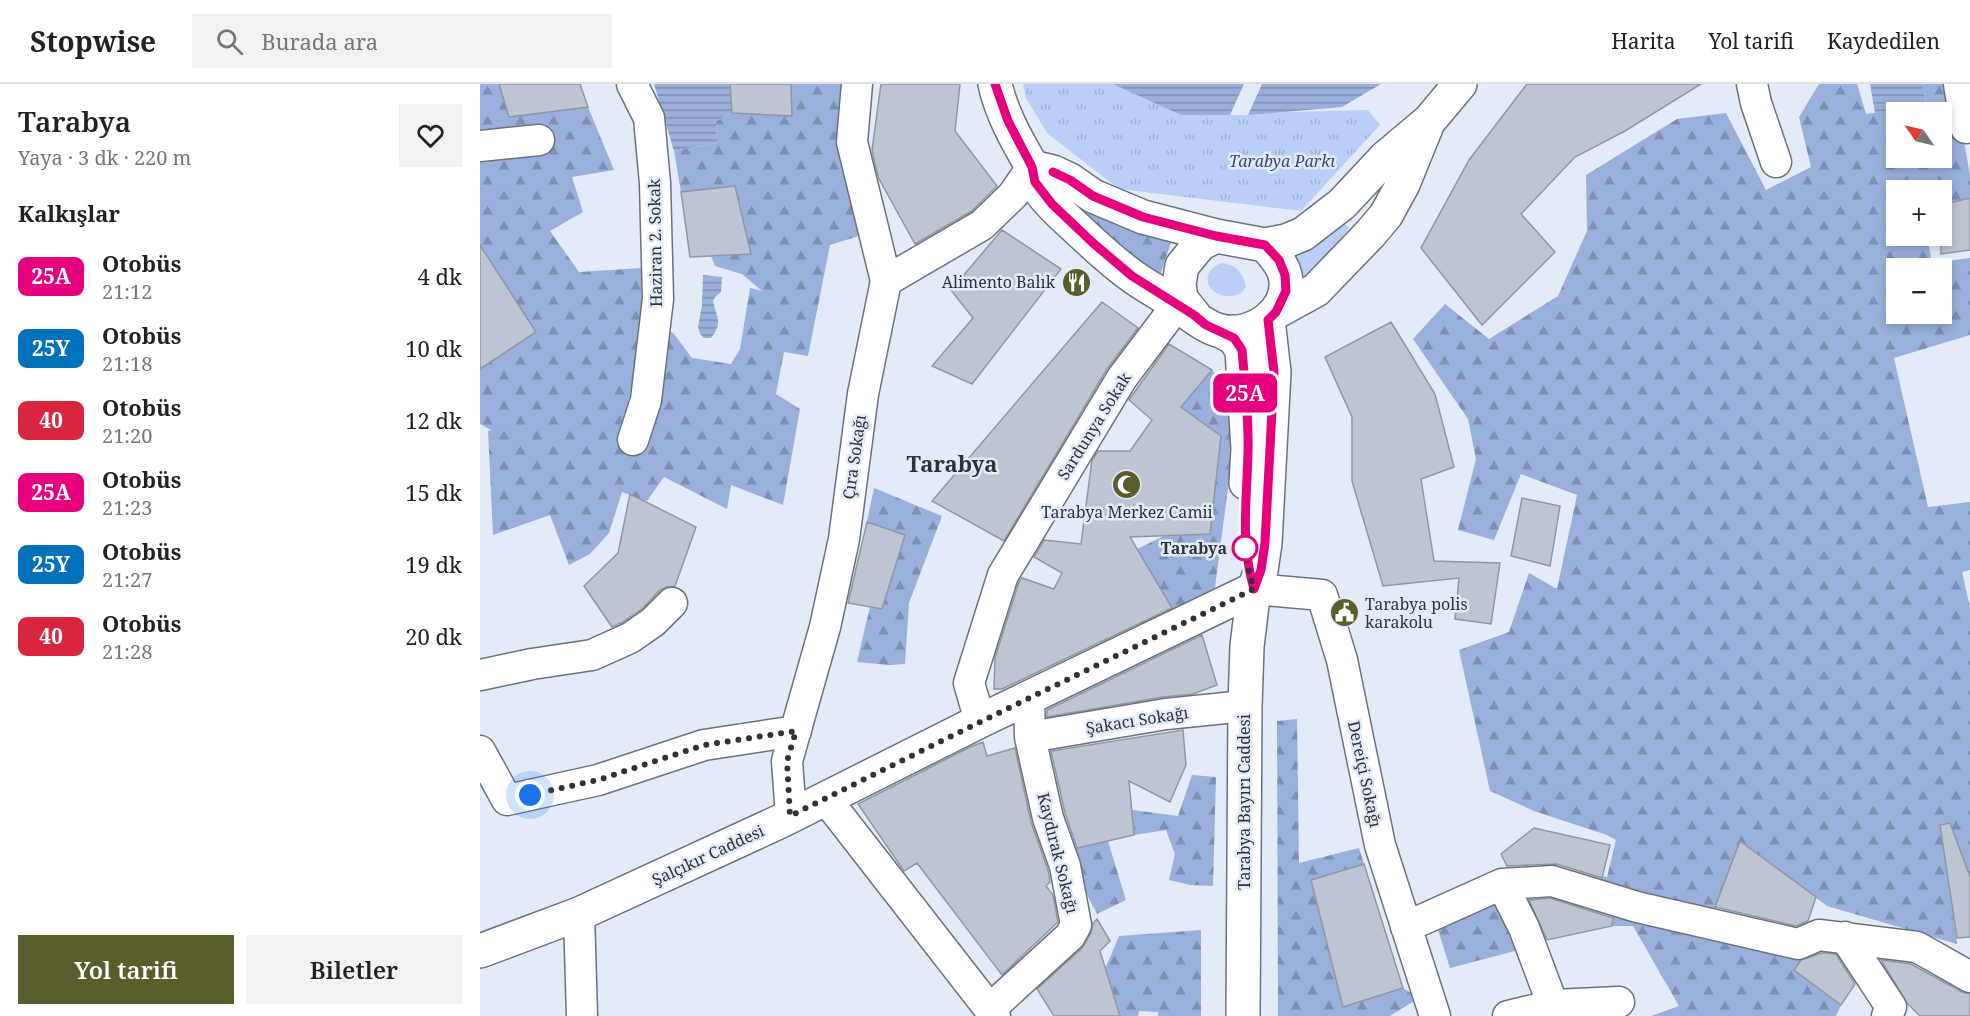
<!DOCTYPE html>
<html lang="tr">
<head>
<meta charset="utf-8">
<style>
	:root { --surface:#fff; --page:#f2f2f2; --text:#222; --muted:#767676; --line:#e0e0e0; --accent:#5a5e2c }
	body { margin:0; font-family:"Noto Serif",serif; background:var(--page); color:var(--text); height:100vh; display:flex; flex-direction:column; font-size:22px; white-space:nowrap }
	* { box-sizing:border-box; margin:0 }
	p { font-size:20px; color:var(--muted) }
	.icon { flex:none; width:33px; height:33px; fill:none; stroke:currentColor; stroke-width:2; stroke-linecap:round; stroke-linejoin:round }
	.map { position:relative; flex:1; overflow:hidden }
	.details { display:flex; flex-direction:column; background:var(--surface); width:480px }
	.details>* { flex:none }
	.badge { padding:0 12px; border-radius:9px; font-size:21px; line-height:39px }
	.needle { width:39px; rotate:304deg }
	.buttons { position:absolute; left:1406px; top:18px; display:grid; gap:12px }
	.buttons a { display:grid; place-items:center; width:66px; height:66px; border-radius:0px; background:var(--surface); box-shadow:0 3px 9px #0003; font-size:30px }
	.you { position:absolute; width:30px; height:30px; margin:-15px; border:4px solid #fff; border-radius:50%; background:#1a73e8; box-shadow:0 0 0 9px #1a73e833 }
	.map>.badge { position:absolute; translate:-50% -50%; box-shadow:0 0 0 3px #fff }
	h2 { padding:0 18px; font-size:22px; line-height:54px }
	.round { display:grid; place-items:center; flex:none; width:63px; height:63px; border-radius:0px; background:var(--page) }
	.headline { display:flex; align-items:center; justify-content:space-between; height:102px; padding:0 18px }
	h1 { font-size:28px; font-weight:600; line-height:45px }
	.primary-button { display:flex; gap:12px; margin-top:auto; padding:12px 18px }
	.primary-button a { flex:1; height:69px; border-radius:0px; background:var(--accent); color:#fff; font-size:24px; font-weight:600; line-height:69px; text-align:center }
	.primary-button a+a { background:var(--page); color:var(--text) }
	ul { padding:0; list-style:none }
	li { display:flex; align-items:center; gap:18px; height:72px; padding:0 18px }
	li div { flex:1 }
	li b { display:block; font-size:22px }
	li em { font-style:normal }
	li .badge { min-width:66px; font-weight:700; text-align:center }
	header { display:flex; align-items:center; gap:36px; box-sizing:border-box; height:84px; padding:0 30px; background:var(--surface); border-bottom:2px solid var(--line) }
	header strong { font-size:28px }
	nav { display:flex; gap:33px; margin-inline-start:auto; font-size:21px }
	.search { width:420px; height:54px; background:var(--page); display:flex; align-items:center; gap:15px; box-sizing:border-box; padding:0 21px; border-radius:0px; color:var(--muted); font-size:22px }
	main { display:flex; flex:1; min-height:0 }
	.map>svg:first-child { display:block }
</style>
</head>
<body>
<header>
<strong>Stopwise</strong>
<div class="search"><svg class="icon" aria-label="search" viewBox="0 0 24 24"><circle cx="10" cy="10" r="6"/><path d="M15 15l6 6"/></svg>Burada ara</div>
<nav><a>Harita</a><a>Yol tarifi</a><a>Kaydedilen</a></nav>
</header>
<main>
<section class="details">
<div class="headline"><div><h1>Tarabya</h1><p>Yaya · 3 dk · 220 m</p></div><a class="round"><svg class="icon" aria-label="heart" viewBox="0 0 24 24"><path d="M12 20l-8-8c-3-5 5-10 8-4 3-6 11-1 8 4z"/></svg></a></div>
<h2>Kalkışlar</h2>
<ul>
<li><span class="badge" style="background:#e6007e;color:#fff">25A</span><div><b>Otobüs</b><p>21:12</p></div><em>4 dk</em></li>
<li><span class="badge" style="background:#0072bc;color:#fff">25Y</span><div><b>Otobüs</b><p>21:18</p></div><em>10 dk</em></li>
<li><span class="badge" style="background:#d7263d;color:#fff">40</span><div><b>Otobüs</b><p>21:20</p></div><em>12 dk</em></li>
<li><span class="badge" style="background:#e6007e;color:#fff">25A</span><div><b>Otobüs</b><p>21:23</p></div><em>15 dk</em></li>
<li><span class="badge" style="background:#0072bc;color:#fff">25Y</span><div><b>Otobüs</b><p>21:27</p></div><em>19 dk</em></li>
<li><span class="badge" style="background:#d7263d;color:#fff">40</span><div><b>Otobüs</b><p>21:28</p></div><em>20 dk</em></li>
</ul>
<div class="primary-button"><a>Yol tarifi</a><a>Biletler</a></div>
</section>
<div class="map">
<svg width="1490" height="932" viewBox="0 0 1490 932">
	<defs>
		<pattern id="forest-firs" width="22" height="20" patternUnits="userSpaceOnUse" patternTransform="scale(1.5)"><rect width="22" height="20" fill="#98b0db"/><path d="M5 1l3.5 6h-7zM16 11l3.5 6h-7z" fill="#7c90b2"/></pattern>
		<pattern id="park-tufts" width="24" height="20" patternUnits="userSpaceOnUse" patternTransform="scale(1.5)"><rect width="24" height="20" fill="#bacff7"/><path d="M3 7l-1-3M5 7V3M7 7l1-3M15 17l-1-3M17 17v-4M19 17l1-3" fill="none" stroke="#a0b2d4"/></pattern>
		<pattern id="water-rules" width="6" height="5" patternUnits="userSpaceOnUse" patternTransform="scale(1.5)"><rect width="6" height="5" fill="#99b0db"/><path d="M0 2.5h6" fill="none" stroke="#7d90b2"/></pattern>
	</defs>
	<rect width="100%" height="100%" fill="#e3ebf8"/>
	<path fill="#bacff7" d="M864 139 869 144 833 189 816 206 812 167Z
		M741 179C756 180 763 189 766 203L761 209C757 211 751 213 746 212 726 210 719 188 741 179Z"/>
	<path fill="url(#forest-firs)" fill-rule="evenodd" d="M0 0H19L29 33 108 23 134 86 92 93 103 128 70 147 99 188 194 182 184 242 194 250 212 274 251 280 260 265 270 204 282 207 262 190 235 182 231 172 271 170 255 103 201 108 194 67 237 59 236 37 252 29 312 32 311 0H384L388 129 379 152 350 161 328 272 304 268 296 310 320 325 303 421 251 401 247 425 184 393 167 417 142 408 129 449 110 470 89 481 70 431 13 451 8 347 11 346 0 340V285L55 248 0 161Z
		M1339 0H1377L1386 30 1446 21 1443 0H1474L1490 91V114L1461 121V106H1416V152H1447L1452 179 1490 174V251L1414 274 1448 423 1490 418V486L1482 488 1490 523V793L1479 764 1464 765 1477 860 1347 822 1261 757 1232 833 1329 865 1314 886 1361 921 1356 932H1171L1199 922 1153 842H1132L1135 815 1119 802 1122 792 1127 793 1136 756 1127 751 1054 727 1010 707 979 566 1029 548 1049 489 1077 505 1097 411 1041 390 1014 456 978 446 996 375 988 335 933 255 965 220 1009 255 1078 212 1107 147 1106 91 1197 35 1246 29 1286 106 1331 83 1319 33ZM1416 28H1461V74H1416ZM1416 184H1461V230H1416Z
		M572 110 692 156 677 200Z
		M732 286 743 298 749 331 752 374 733 518 659 554 655 540 692 523 657 465 684 452 730 450 741 352 701 323Z
		M394 404 462 432 429 519 425 580 409 581 377 578 390 523 402 525 425 452 387 438Z
		M817 635 819 779 879 764 884 780 831 796 863 923 923 904 939 914 910 932H798L797 637Z
		M712 691 736 693 733 802 710 801 689 796 695 770 686 746 654 751 652 726 698 732Z
		M628 757 646 816 617 830 584 766Z
		M1028 810 1046 864 970 884 954 833Z
		M721 846V932H678V928L659 927 658 932H640L625 885 639 852Z"/>
	<path fill="url(#park-tufts)" d="M543 0H636L701 31 888 26 900 41 821 127 639 105 567 49 546 14Z"/>
	<path fill="url(#water-rules)" d="M174 0H250L252 29 236 37 237 59 194 67Z
		M633 0H901L862 23 768 31H701Z
		M1390 0H1443L1446 21 1395 29Z
		M223 191 242 193 241 208 235 213 233 217C236 233 244 238 231 254H224L220 250 218 243 222 221Z"/>
	<path fill="#e3ebf8" d="M764 0H782L768 31H750Z"/>
	<path fill="#bdc5d2" stroke="#9097a4" stroke-width="1.5" d="M19 0H100L108 23 29 33Z
		M250 0H311L312 32 252 29Z
		M401 0H480L475 47 517 102 492 127 435 160 398 93 392 66Z
		M1047 0H1221L1145 47 1095 73 1041 130 1075 168 1002 241 941 164 989 76Z
		M255 102 271 170 210 173 201 108Z
		M1490 114V166L1461 170V121Z
		M522 146 581 185 492 300 452 282 493 234 471 206Z
		M0 161 56 248 0 285Z
		M622 218 658 244 627 285 524 457 452 417Z
		M911 238 955 310 974 383 941 395 954 477 1020 479 1011 540 975 535 979 494 903 502 872 397V333L845 273Z
		M689 260 732 286 701 323 741 352 730 450 650 453 692 524 522 605H514L515 574 539 498 542 494 574 505 582 489 554 473 564 456 601 460 612 376 618 367H650L672 336 649 316Z
		M150 410 216 443 195 502 187 503 180 506 162 525 141 539 132 543 104 502 138 469Z
		M1042 414 1080 422 1070 482 1031 472Z
		M387 438 425 451 402 525 368 519Z
		M722 551 737 601 713 610 683 613 567 633V626Z
		M703 646 706 681 690 718 649 697 654 751 597 764 585 729 571 667Z
		M503 658 507 672 535 664 551 738 568 786 570 798 566 802 573 811 578 838 522 891 437 779 424 787 378 720 490 663Z
		M1470 739 1490 793V853L1477 854 1460 741Z
		M1054 744 1130 761 1122 794 1077 780 1027 782 1021 770Z
		M1260 757 1336 813 1328 837 1316 842 1235 823Z
		M884 780 923 904 863 923 831 796Z
		M1070 814 1133 834 1132 842 1067 856 1049 816Z
		M617 835 630 857 620 867 640 932H574L557 905 602 864 611 849 613 839Z
		M1342 869 1356 870 1375 900 1361 921 1314 886 1321 876Z
		M1401 876 1431 880 1482 908 1490 910V932H1440L1427 919Z"/>
	<g fill="none" stroke-linecap="round" stroke-linejoin="round">
		<defs>
			<path id="minor" d="M152 0 169 34 175 99 178 215 166 316 153 356
				M377 0 372 58 406 197
				M1272 0 1276 19 1296 78
				M1479 0 1486 44
				M0 62 59 56
				M774 505 842 511 862 576 900 761 955 932
				M0 591 52 580 112 571 150 554 173 538 192 519
				M500 637 489 599 523 491 642 294 697 221
				M550 653 686 630 765 622
				M0 667 27 716 118 696 224 661 316 647
				M346 715 515 932
				M311 732 307 677 345 543 364 455 383 310 406 197 502 141 533 111 552 83
				M1022 800 1044 844 1077 932
				M99 830 102 932
				M926 843 1022 800 1072 797 1157 823 1318 860 1339 851 1437 863 1490 893
				M1365 853 1411 923 1407 932
				M510 925 590 852 596 841 585 782 568 734 550 653 549 614
				M1028 932 1074 921 1139 918"/>
			<path id="major" d="M515 0C521 28 536 55 550 79 556 88 554 99 561 108 570 120 582 131 593 141 612 159 631 177 652 192 664 201 678 208 691 217 705 226 725 244 741 247 773 255 813 226 805 191 802 179 793 170 785 161
				M552 83 573 88 590 96 613 112 663 133 736 152 785 161 806 157 823 150 862 120 905 74 949 37 980 0
				M796 228 836 206 890 150 906 131 923 100 947 41
				M714 231 701 215 699 200 702 182 720 160 736 152
				M741 247 754 254 762 266 768 365 766 399
				M0 867 99 830 301 737 500 637 774 505
				M763 932 765 622 767 562 774 505 781 486 785 459 794 288 788 236"/>
		</defs>
		<use href="#minor" stroke="#6b727e" stroke-width="33"/>
		<use href="#major" stroke="#6b727e" stroke-width="36"/>
		<use href="#minor" stroke="#fff" stroke-width="30"/>
		<use href="#major" stroke="#fff" stroke-width="33"/>
	</g>
	<g fill="none" stroke-linecap="round" stroke-linejoin="round">
		<defs>
			<path id="line" d="M515 0 528 37 552 83 555 98 572 120 613 159 652 192 714 231 726 241 754 254 762 266C765 300 769 334 768 368 767 416 760 457 774 505L781 486 785 459 794 288 788 236 796 228 806 207 805 191 799 176 785 161 736 152 663 133 613 112 590 96 573 88"/>
		</defs>
		<use href="#line" stroke="#fff" stroke-width="14"/>
		<use href="#line" stroke="#e6007e" stroke-width="9"/>
		<path stroke="#2f3237" stroke-width="6" stroke-dasharray="0 10.8" d="M50 711 118 696 224 661 316 647 307 677 310 732 500 638 774 505 767 481 765 464"/>
	</g>
	<defs>
		<symbol id="restaurant-disc" viewBox="-11 -11 22 22"><circle r="9.5" fill="#5a5e2c" stroke="#e3ebf8"/><path d="M-5-6h1v4h1v-4h1v4h1v-4h1v5L-1.5 .5V6h-2V.5L-5-1ZM5-6V6H3V1.5H1.5Q1.5-4 5-6Z" fill="#fff"/></symbol>
		<symbol id="mosque-disc" viewBox="-11 -11 22 22"><circle r="9.5" fill="#5a5e2c" stroke="#e3ebf8"/><path d="M3.5-4.9A6 6 0 1 0 3.5 4.9A5 5 0 1 1 3.5-4.9Z" fill="#fff"/></symbol>
		<symbol id="civic-disc" viewBox="-11 -11 22 22"><circle r="9.5" fill="#5a5e2c" stroke="#e3ebf8"/><path d="M-.6-6.5H3V-4.5H.6V-3L4-1V1h2V6H-6V1h2V-1L-.6-3ZM-1.2 2.5V6h2.4V2.5Z" fill="#fff"/></symbol>
	</defs>
	<g fill-rule="evenodd">
		<use href="#restaurant-disc" x="580" y="182" width="33" height="33"/>
		<use href="#mosque-disc" x="630" y="384" width="33" height="33"/>
		<use href="#civic-disc" x="848" y="512" width="33" height="33"/>
	</g>
	<circle fill="#fff" stroke="#e6007e" stroke-width="3" cx="765" cy="464" r="12"/>
	<g text-anchor="middle" dominant-baseline="central" stroke-width="5" stroke-linejoin="round" paint-order="stroke">
		<g font-size="16" font-style="italic" fill="#304c83" stroke="#e3ebf8">
			<text x="802" y="77">Tarabya Parkı</text>
		</g>
		<g font-size="16" fill="#2f3237" stroke="#e3ebf8">
			<text transform="translate(175 159) rotate(-91)">Haziran 2. Sokak</text>
			<text transform="translate(614 342) rotate(-58)">Sardunya Sokak</text>
			<text transform="translate(374 373) rotate(-82)">Çıra Sokağı</text>
			<text transform="translate(657 636) rotate(-9)">Şakacı Sokağı</text>
			<text transform="translate(885 690) rotate(78)">Dereiçi Sokağı</text>
			<text transform="translate(764 718) rotate(-90)">Tarabya Bayırı Caddesi</text>
			<text transform="translate(578 769) rotate(76)">Kaydırak Sokağı</text>
			<text transform="translate(228 771) rotate(-25)">Şalçıkır Caddesi</text>
		</g>
		<g font-size="16" fill="#2f3237" stroke="#e3ebf8" text-anchor="end">
			<text x="575" y="198">Alimento Balık</text>
			<text x="647" y="428" text-anchor="middle">Tarabya Merkez Camii</text>
			<text x="885" y="520" text-anchor="start">Tarabya polis<tspan x="885" dy="18">karakolu</tspan></text>
		</g>
		<g font-size="16" font-weight="bold" fill="#2f3237" stroke="#e3ebf8" text-anchor="end">
			<text x="747" y="464">Tarabya</text>
		</g>
		<g font-size="22" font-weight="bold" fill="#2f3237" stroke="#e3ebf8">
			<text x="472" y="379">Tarabya</text>
		</g>
	</g>
</svg>
<div class="buttons">
<a><svg class="needle" viewBox="-14 -14 28 28"><path d="M0-13l5 13h-10z" fill="#e53935"/><path d="M0 13l5-13h-10z" fill="#767676"/></svg></a>
<a>+</a>
<a>−</a>
</div>
<div class="you" style="left:50px;top:711px"></div>
<b class="badge" style="left:765px;top:309px;background:#e6007e;color:#fff">25A</b>
</div>
</main>
</body>
</html>
